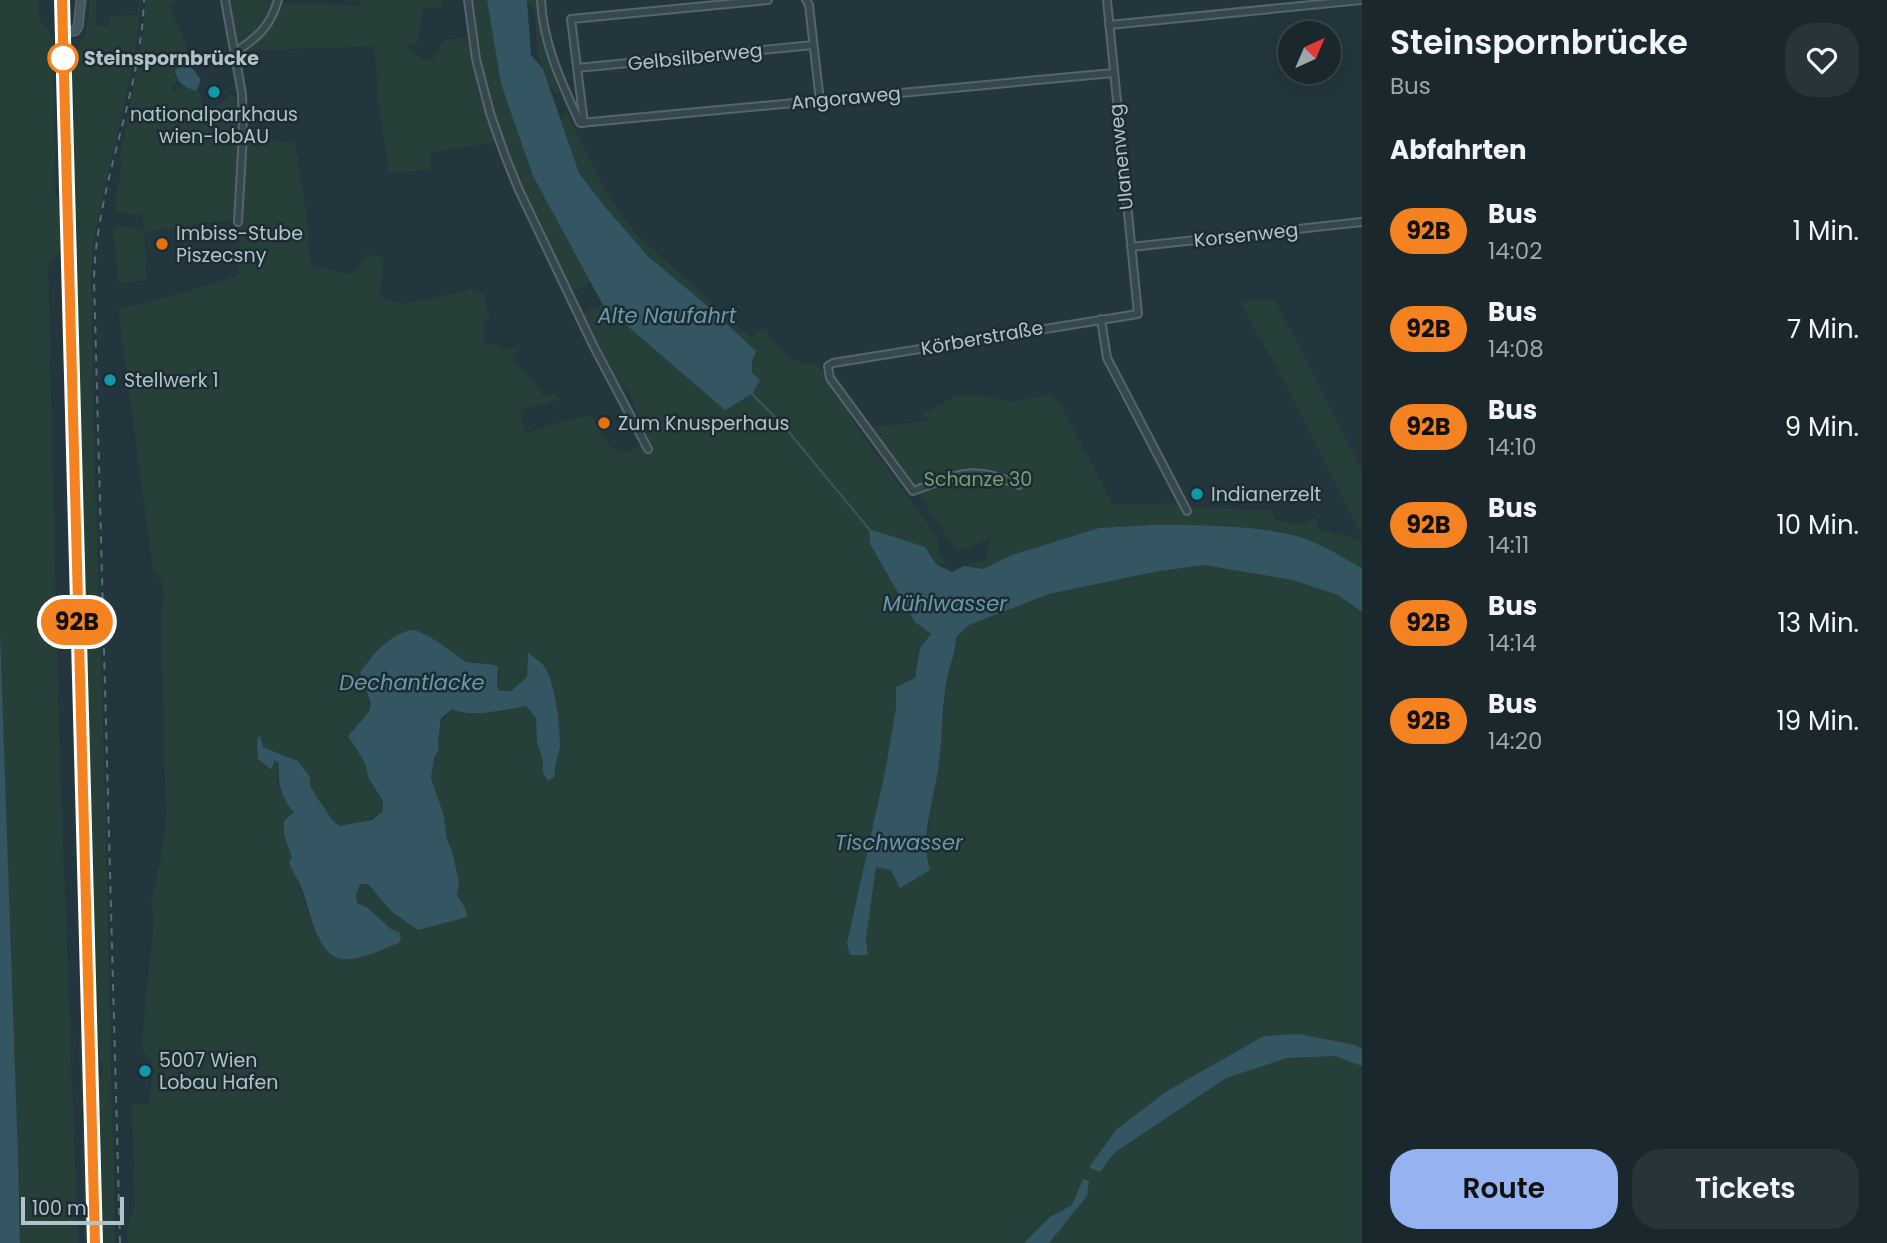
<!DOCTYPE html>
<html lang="de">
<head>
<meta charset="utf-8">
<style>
	:root { --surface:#1a282e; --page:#27343a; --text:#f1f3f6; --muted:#9fa6aa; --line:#38444a; --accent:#95b2f1 }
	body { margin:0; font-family:Poppins,sans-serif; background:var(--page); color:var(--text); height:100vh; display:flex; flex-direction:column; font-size:26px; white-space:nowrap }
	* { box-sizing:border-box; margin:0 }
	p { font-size:23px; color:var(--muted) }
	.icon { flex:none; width:38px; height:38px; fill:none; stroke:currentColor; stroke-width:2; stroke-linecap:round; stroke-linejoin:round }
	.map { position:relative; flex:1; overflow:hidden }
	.details { display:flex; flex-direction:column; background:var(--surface); width:525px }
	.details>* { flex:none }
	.badge { padding:0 14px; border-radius:23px; font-size:24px; line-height:46px }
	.needle { width:46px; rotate:44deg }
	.controls { position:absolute; left:1278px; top:21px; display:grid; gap:14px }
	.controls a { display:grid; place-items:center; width:63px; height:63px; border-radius:50%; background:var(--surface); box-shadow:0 7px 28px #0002,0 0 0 2px var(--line); font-size:35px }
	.scale { position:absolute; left:21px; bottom:18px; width:103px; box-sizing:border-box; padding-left:7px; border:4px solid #b2c2c8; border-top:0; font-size:19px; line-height:24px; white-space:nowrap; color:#b2c2c8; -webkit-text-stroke:5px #1c2c32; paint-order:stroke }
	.map>.badge { position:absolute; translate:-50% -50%; box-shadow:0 0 0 4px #fff }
	h2 { padding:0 28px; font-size:26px; line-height:63px }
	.round { display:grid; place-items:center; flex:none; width:74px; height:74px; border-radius:28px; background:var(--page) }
	.head { display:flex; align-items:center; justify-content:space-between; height:119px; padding:0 28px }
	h1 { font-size:33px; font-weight:600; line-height:52px }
	.cta { display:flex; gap:14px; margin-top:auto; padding:14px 28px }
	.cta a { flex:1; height:80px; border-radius:28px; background:var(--accent); color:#111; font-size:28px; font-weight:600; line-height:80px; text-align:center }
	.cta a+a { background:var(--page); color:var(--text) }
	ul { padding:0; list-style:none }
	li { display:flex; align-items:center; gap:21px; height:98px; padding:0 28px }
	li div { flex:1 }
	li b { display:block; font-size:26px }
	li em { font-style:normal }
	li .badge { min-width:77px; font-weight:700; text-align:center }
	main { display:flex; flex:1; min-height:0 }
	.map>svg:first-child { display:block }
</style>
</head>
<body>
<main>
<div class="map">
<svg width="1362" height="1243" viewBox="0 0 1362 1243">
	<rect width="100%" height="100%" fill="#23363d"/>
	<path fill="#264039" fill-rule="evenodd" d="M0 0H38L39 20 53 36 54 115 58 118 54 122 55 143 58 148 55 155 56 197 62 205 61 249 48 267 59 735 78 1243H20L0 630Z
		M89 0H96V26L109 27 110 16 138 15 139 0H141L134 61 94 235 91 270 94 452 104 754 115 1243H100L97 1078 103 1073 102 1063 95 1058 70 58C87 38 89 26 89 0Z
		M146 0H174L169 7C174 18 193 52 187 63 186 65 178 70 175 73L177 80 171 88 174 92 184 86 195 91 198 89 203 104 215 107 226 100 229 94 239 99 235 219 145 232 143 215 114 212 122 163 119 162 142 44Z
		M225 0H278L282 3 360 6V0H441L442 8H423L418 43 405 44 422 60 434 57 444 40 477 36 472 0H487L501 84 533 176 590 281 578 290 570 289 502 141 429 153 431 169 389 174 378 99 374 46 236 51Z
		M527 0H541C539 31 549 66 560 95L549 87 537 52 535 13Z
		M567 113 605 191 634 232 751 338 763 328 790 359 819 366 862 435 938 538 940 555 948 564H936L870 544 915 622 931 634 920 648 915 678 896 687V707L887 767 847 942 868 954 866 939 876 867 891 869 926 859 930 805 938 770 947 678 956 649V637L969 625 1049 594 1154 572 1204 565 1293 580 1321 588 1293 535 1216 526 1151 525 1099 528 1012 555 983 569 964 566 986 560 991 538 957 551 873 427 930 421 922 414 959 395H980L1011 402 1050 395 1060 403 1113 505 1179 503 1190 507 1272 511 1274 520 1300 524 1315 518 1319 530 1362 540V1243H128L127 1230 135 1206 132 1104H150L153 1061 141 1049 154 919 151 902 159 868 166 822 161 616 164 592 158 574 153 571 118 308 139 305 238 276 245 138 295 143 307 218 310 265 353 275 366 255 384 256 380 297 403 304 474 289 484 295 489 316 483 326 485 344 499 345 504 350 520 347 512 358 538 386 543 396 555 394 559 400 520 410 526 434 560 422 591 415 606 442 620 455 638 448 648 435 625 385 620 386 583 313 603 305 725 409 752 373V361L650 257 606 208 579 173 561 120ZM418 631 435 640 466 662 476 661 491 666 499 672 497 685 499 691H511L527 677V653C533 657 540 660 544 666 555 683 564 739 558 757 556 765 549 769 543 773V761L537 742 536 718 526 705C504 709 472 719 452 709L443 720 439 732V749L434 758 431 778 444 816 447 840 452 851 459 882 457 895 465 908V919L391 911 368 884H360L356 895 357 903 368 908 391 929 399 932V943C385 948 350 963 336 958 320 951 292 873 292 856 292 843 298 825 295 812 292 802 280 795 278 785 276 779 278 769 279 763L275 760 271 769 257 740 260 736 263 747C273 751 291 755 299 762 306 769 307 778 311 786 317 799 328 818 340 826 357 824 371 822 383 811V801L377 793 366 770 365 763 352 744 353 729C390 707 353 692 364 667 373 648 400 639 418 631Z
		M131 226 144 231 147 280 119 283 113 227Z
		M1274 298 1362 470V535L1291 394 1240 302Z
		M84 1034 87 1110H81L79 1035Z
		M82 1131H87L91 1243H85Z"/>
	<path fill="#345662" d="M487 0H527L531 55 543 69 579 173 606 208 649 257 705 304 756 351 752 361V373L760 380 752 394 725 410 603 305 533 176 501 84Z
		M182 65 191 67 201 80 196 91C185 87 177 84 175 70Z
		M1151 525C1198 525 1247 525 1293 535 1317 541 1340 556 1362 568V612L1338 595 1293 580 1204 565 1154 572 1049 594 969 625 956 637C956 653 950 664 947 679 941 709 943 740 938 770 933 802 920 838 930 870L900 888 891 870 876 867 866 939 868 955H850L847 943 886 767 896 707V687L915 678 920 648 931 634 915 622 870 544 869 529 925 547 936 564 952 572 964 566 983 569 1012 555 1099 528Z
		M0 630 18 1159 20 1243H0Z
		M411 630 418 631 435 640 466 662 495 665 498 667 497 685 499 691H511L527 677 528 652C532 657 540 660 544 666 555 682 560 724 560 744 560 757 553 762 555 776L548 781 543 773V761L537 742 536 718 526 706C504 709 472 719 452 709L441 718 438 741 439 749 434 758 431 778 444 816 447 840 452 851 459 882 457 895 465 908 467 917 418 930 391 911 368 884H360L356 895 357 903 368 908 391 929 399 932 401 938 399 943C383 949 360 961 342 959 317 957 309 905 301 887 297 878 292 871 289 862L292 857 284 834V821L294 812C280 796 278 784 279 763L275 760 271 769 258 759 257 739 260 735 263 747 298 761 310 777V785L318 799 333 821 340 826 372 820 383 811V801L369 779 365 763 348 736 369 712 371 704 360 673C372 654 390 635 411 630Z
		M1299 1034 1355 1045 1362 1049V1066L1335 1056 1287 1058 1226 1078 1114 1153 1100 1172 1089 1167 1117 1129 1167 1091 1264 1036Z
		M1083 1179 1089 1181 1087 1196 1049 1243H1024L1050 1217 1072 1205Z"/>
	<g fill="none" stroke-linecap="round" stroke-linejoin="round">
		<path stroke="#345662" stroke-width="2" d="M752 394 783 425 869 529"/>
		<defs>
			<path id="minor" d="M225 0 242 94 243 134 238 222
				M468 0 476 59 490 113 504 153 518 188 594 347 648 449
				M541 0C543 44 562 84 580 123L1113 73
				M806 0 809 5 820 101
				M1109 25 1362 0
				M236 52C259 36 270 27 278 0
				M577 68 813 45
				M584 123 571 19 768 0
				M1131 247 1362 222
				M1101 319 1107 358 1187 511
				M1019 485C970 464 961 474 913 491L830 378 828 366 833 363 1138 314 1107 0"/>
			<path id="tertiary" d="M63 31 95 1243"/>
			<path id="secondary" d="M62 0 63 31H75L78 27 81 0"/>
		</defs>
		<use href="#minor" stroke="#55656b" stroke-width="10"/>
		<use href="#tertiary" stroke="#55656b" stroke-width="10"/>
		<use href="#secondary" stroke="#55656b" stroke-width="11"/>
		<use href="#minor" stroke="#36474d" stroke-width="6"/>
		<use href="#tertiary" stroke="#36474d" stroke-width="7"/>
		<use href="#secondary" stroke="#445860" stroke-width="8"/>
		<path stroke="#586d74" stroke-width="2" stroke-dasharray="7 7" stroke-linecap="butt" d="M120 1243 94 280C96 184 141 95 144 0"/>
	</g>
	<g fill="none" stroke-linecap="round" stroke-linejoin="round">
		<defs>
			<path id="line" d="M62 0 95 1243"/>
		</defs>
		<use href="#line" stroke="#fff" stroke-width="16"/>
		<use href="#line" stroke="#f58220" stroke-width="10"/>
	</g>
	<circle fill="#fff" stroke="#f58220" stroke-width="3.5" cx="63" cy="58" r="14"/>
	<g fill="#0f9aa8" stroke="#1c2c32" stroke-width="2.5">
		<circle cx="214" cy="92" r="7"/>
		<circle cx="110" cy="380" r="7"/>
		<circle cx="1197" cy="494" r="7"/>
		<circle cx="145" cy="1071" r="7"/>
	</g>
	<g fill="#e8710a" stroke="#1c2c32" stroke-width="2.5">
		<circle cx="162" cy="244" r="7"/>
		<circle cx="604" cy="423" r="7"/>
	</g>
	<g text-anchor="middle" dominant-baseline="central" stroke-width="5" stroke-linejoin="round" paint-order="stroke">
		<g font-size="19" fill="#b2c2c8" stroke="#1c2c32">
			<text transform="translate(695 57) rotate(-6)">Gelbsilberweg</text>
			<text transform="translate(846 98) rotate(-5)">Angoraweg</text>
			<text transform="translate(1121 157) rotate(-96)">Ulanenweg</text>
			<text transform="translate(1246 235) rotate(-6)">Korsenweg</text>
			<text transform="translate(982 338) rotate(-10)">Körberstraße</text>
		</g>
		<g font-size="19" font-weight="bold" fill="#b2c2c8" stroke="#1c2c32" text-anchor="start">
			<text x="84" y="58">Steinspornbrücke</text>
		</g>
		<g font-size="19" fill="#b2c2c8" stroke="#1c2c32" text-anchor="start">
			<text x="214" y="114" text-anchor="middle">nationalparkhaus<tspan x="214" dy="22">wien-lobAU</tspan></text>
			<text x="176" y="233">Imbiss-Stube<tspan x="176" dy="22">Piszecsny</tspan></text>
			<text x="124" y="380">Stellwerk 1</text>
			<text x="618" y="423">Zum Knusperhaus</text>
			<text x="1211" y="494">Indianerzelt</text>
			<text x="159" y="1060">5007 Wien<tspan x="159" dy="22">Lobau Hafen</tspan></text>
		</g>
		<g font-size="19" fill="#749f70" stroke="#1c2c32">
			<text x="978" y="479">Schanze 30</text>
		</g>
		<g font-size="21" font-style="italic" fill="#6a99a8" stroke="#1c2c32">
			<text x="667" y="315">Alte Naufahrt</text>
			<text x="945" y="603">Mühlwasser</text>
			<text x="412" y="682">Dechantlacke</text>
			<text x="899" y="842">Tischwasser</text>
		</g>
	</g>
</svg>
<div class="controls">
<a><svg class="needle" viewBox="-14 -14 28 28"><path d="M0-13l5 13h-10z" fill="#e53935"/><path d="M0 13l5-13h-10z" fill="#9fa6aa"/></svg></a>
</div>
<div class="scale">100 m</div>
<b class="badge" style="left:77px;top:622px;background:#f58220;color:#111">92B</b>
</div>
<section class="details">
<div class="head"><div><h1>Steinspornbrücke</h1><p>Bus</p></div><a class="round"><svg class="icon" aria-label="heart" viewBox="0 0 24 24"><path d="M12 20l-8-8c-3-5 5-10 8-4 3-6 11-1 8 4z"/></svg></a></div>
<h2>Abfahrten</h2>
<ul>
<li><span class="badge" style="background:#f58220;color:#111">92B</span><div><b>Bus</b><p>14:02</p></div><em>1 Min.</em></li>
<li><span class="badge" style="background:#f58220;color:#111">92B</span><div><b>Bus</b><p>14:08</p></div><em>7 Min.</em></li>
<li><span class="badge" style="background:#f58220;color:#111">92B</span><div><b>Bus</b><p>14:10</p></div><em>9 Min.</em></li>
<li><span class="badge" style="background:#f58220;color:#111">92B</span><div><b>Bus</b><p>14:11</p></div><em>10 Min.</em></li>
<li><span class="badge" style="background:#f58220;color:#111">92B</span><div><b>Bus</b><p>14:14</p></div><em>13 Min.</em></li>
<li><span class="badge" style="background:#f58220;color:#111">92B</span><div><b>Bus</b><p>14:20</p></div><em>19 Min.</em></li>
</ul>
<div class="cta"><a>Route</a><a>Tickets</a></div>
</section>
</main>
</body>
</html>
